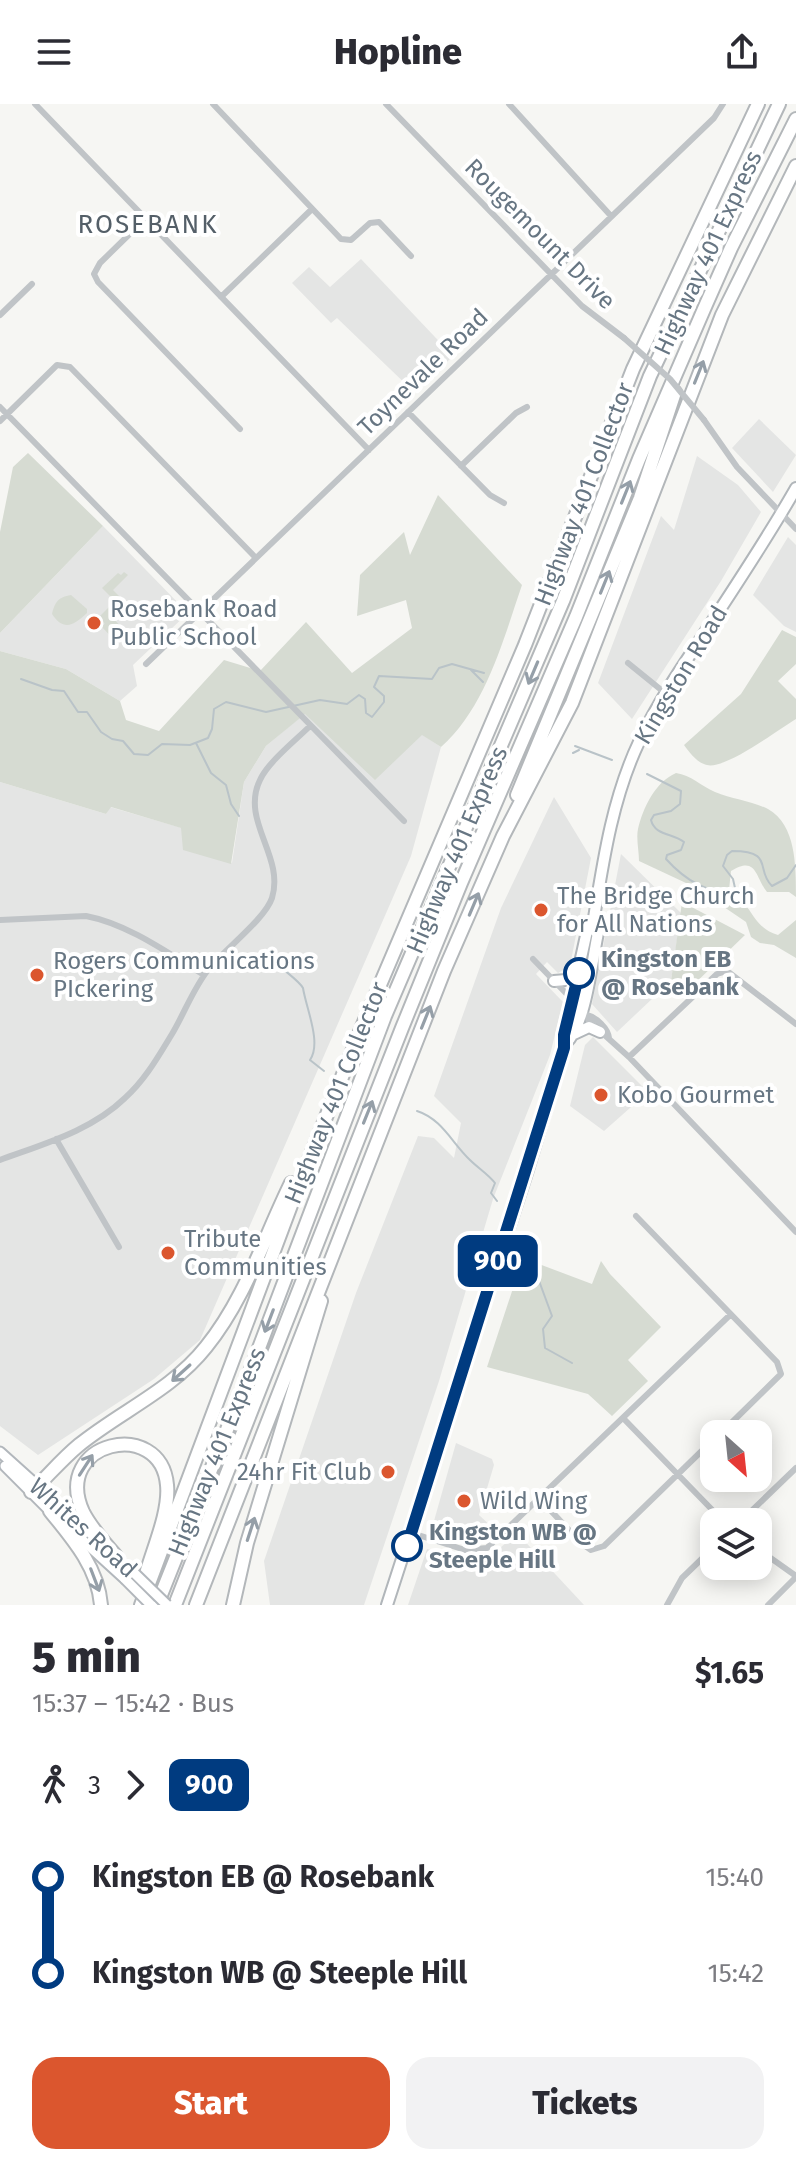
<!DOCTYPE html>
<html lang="en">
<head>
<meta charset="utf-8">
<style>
	:root { --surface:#fff; --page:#f2f2f3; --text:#2b2b33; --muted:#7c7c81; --accent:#db562e }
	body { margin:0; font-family:"Fira Sans",sans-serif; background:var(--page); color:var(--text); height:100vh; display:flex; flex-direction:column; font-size:30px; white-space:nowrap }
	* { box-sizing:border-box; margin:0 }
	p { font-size:26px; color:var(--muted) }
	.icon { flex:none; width:44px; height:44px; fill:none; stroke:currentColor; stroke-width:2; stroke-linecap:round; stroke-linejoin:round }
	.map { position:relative; height:1501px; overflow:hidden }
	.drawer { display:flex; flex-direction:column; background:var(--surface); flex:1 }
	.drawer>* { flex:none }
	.badge { padding:0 16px; border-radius:12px; font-size:28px; line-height:52px }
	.needle { width:52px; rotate:153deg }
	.fabs { position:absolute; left:700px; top:1316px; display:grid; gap:16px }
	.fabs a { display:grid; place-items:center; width:72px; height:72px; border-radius:16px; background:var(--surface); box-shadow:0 4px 20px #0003; font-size:40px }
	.map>.badge { position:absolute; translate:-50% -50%; box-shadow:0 0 0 4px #fff }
	.legs { display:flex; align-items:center; gap:12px; height:88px; padding:0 32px; font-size:26px }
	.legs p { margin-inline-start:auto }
	.overview { display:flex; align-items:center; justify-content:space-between; height:136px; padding:0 32px }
	h1 { font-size:44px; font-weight:800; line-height:60px }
	.cta { display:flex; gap:16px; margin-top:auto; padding:16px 32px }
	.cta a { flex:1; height:92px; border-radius:24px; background:var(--accent); color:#fff; font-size:32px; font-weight:800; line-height:92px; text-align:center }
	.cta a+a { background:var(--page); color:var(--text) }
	ul { padding:0 32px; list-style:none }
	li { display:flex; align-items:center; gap:28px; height:96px; font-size:30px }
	li i { display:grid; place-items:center; width:12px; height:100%; margin:0 10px; background:currentColor }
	li i::after { content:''; width:20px; height:20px; margin:-10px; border:6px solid; border-radius:50%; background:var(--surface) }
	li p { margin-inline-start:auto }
	li:first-child i { background:linear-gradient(#0000 50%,currentColor 0) }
	li:last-child i { background:linear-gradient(currentColor 50%,#0000 0) }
	header { display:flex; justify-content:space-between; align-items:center; height:104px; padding:0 32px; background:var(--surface); font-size:36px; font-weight:800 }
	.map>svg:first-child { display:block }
</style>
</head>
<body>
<header><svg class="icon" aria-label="menu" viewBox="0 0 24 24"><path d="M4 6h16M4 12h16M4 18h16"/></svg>Hopline<svg class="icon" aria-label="share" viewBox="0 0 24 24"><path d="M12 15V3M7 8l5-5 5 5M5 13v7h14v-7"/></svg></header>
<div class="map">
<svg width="796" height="1501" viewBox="0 0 796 1501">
	<rect width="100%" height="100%" fill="#f6f6f3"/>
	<path fill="#e4e5e4" d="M361 155 453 252 415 289 337 214 331 219 292 179 309 163 330 183Z
		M759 315 796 351 773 388 732 344Z
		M697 352 738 381 761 408 721 477 632 615 598 579 661 412 674 426Z
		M103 422 188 509 133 561 137 582 120 597 66 565 0 547V529Z
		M788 433 796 441V528L784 522 753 491Z
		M305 609 315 619 423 631 441 643 411 752 200 1236 154 1275 38 1351 0 1322V678L106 710 110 703 182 724 232 759 244 678 266 642Z
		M554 693 591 754 570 862 558 869 547 858 536 870 563 898 550 951 493 1095 439 1277 364 1501H270L264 1457 356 1189 418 1032 434 1034 454 1054 461 1019 434 992 501 804Z
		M621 750 681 809 671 877 617 928 592 900Z
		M593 933 648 988 604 1027 570 1002 585 941Z
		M456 1339 492 1355 494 1361 479 1411 494 1425 478 1437 432 1424Z
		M517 1429 584 1501H408L427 1445 474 1457 491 1452Z"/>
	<path fill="#d6dbd2" d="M28 349 103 422 0 529V428L13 363Z
		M438 391 522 481C503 536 486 603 441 643L422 631 375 676 305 610 266 642 244 678 231 760 183 746 181 724 111 703 106 710 0 678V547L66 565 120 597 126 616 159 627 224 556 260 567 306 518 352 569 412 524 406 496 357 512 360 471 404 428 410 451Z
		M124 468 128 471 113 486 126 499 112 513 126 528 116 538 102 523 105 519 101 521 98 518 102 514 100 512 115 497 102 484 118 469 121 471Z
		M71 491 87 505V509C74 521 64 528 52 510 55 498 58 493 71 491Z
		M782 526 796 533V560L778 577 796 595V615C779 625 725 666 707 661 697 659 689 648 684 641L741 590Z
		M676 669C691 671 701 682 715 688 732 695 752 697 768 705 796 721 796 761 796 793L789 788H767C755 773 757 751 731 767L729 786 732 796C754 797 749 822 778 831L796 816V854L774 841 760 839 751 833 746 818 724 803 709 786 686 779 639 757C639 747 636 734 638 725 643 704 655 678 676 669Z
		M682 798 745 831 685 889 671 877Z
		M523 1154 592 1180 601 1157 610 1170 661 1223 628 1256 648 1277 612 1312 588 1290 487 1263Z"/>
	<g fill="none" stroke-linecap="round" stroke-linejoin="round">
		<path stroke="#b9c3c8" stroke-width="2" d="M471 566 483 578
			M21 575 52 586 64 587 78 608H87L101 628 112 635 123 637 134 650 148 651 162 640 190 641 208 634 212 625 214 605 226 598 266 608 320 596 347 600 359 591 365 595 366 609 372 613 384 598V592L374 583 379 572 432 575 439 564 452 560 484 569
			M196 639 211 669 226 681 231 700 239 712
			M575 642 612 656
			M573 649 579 646
			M647 670 681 687 680 700 671 707 654 711 651 716C655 732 673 729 684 738L681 746 667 751 666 755C684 775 705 789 733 789L735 784 733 775 723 762 727 751 732 747C775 747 755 766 772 782L787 774 796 761
			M269 845 270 856C276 859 300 878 303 884 306 904 322 939 310 956L324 967
			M417 1007C442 1015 452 1039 470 1056 478 1064 488 1070 495 1079L491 1089 497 1097
			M527 1160 535 1166 552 1212 543 1225 545 1244 572 1259"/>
		<defs>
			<path id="secondary" d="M0 1348 100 1438
				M5 1362 54 1411
				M68 1423 125 1475"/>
			<path id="primary" d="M554 877 566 876 579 869
				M574 930 589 923 600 928
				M566 939C586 921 592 856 598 829L593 820
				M387 1501 527 1069 566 939 564 931 587 827 593 820C603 758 612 695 639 638 657 600 679 567 702 533 734 484 767 435 796 384"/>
			<path id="motorway" d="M517 691 640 394 675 288
				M31 1388C47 1373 62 1355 79 1341 121 1307 172 1286 206 1243 245 1195 264 1134 291 1079
				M50 1407C73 1435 98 1464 101 1501
				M116 1452C104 1438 91 1424 83 1408 51 1337 161 1313 167 1381 170 1409 151 1449 144 1477
				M141 1501 296 1088 362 923 525 541 633 265 758 0
				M157 1501 248 1273 385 912 563 497 650 272 779 0
				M175 1501 402 924 461 779 576 513 639 355 704 205 731 144 796 15
				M196 1501 444 867 503 732 572 599 722 211 796 62
				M233 1501 247 1439 321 1197"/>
		</defs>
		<use href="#secondary" stroke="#b2b7bc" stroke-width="13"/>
		<use href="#primary" stroke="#b1b6ba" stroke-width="14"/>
		<use href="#motorway" stroke="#b3b7ba" stroke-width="16"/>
		<path stroke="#c0c4c7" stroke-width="6" d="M35 0 369 346
			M213 0 341 135 351 136 370 119 379 118 411 152
			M386 0 582 202 624 234
			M509 0 611 112
			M145 115 100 159 94 170 98 178 240 325
			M221 193 312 105
			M0 211 32 180
			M0 303 404 717
			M408 308 490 391 504 399
			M704 316 737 363 796 425
			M0 317 57 261 70 263 256 454
			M461 362 516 309 527 303
			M628 559 665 589
			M146 560 714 14 723 0
			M0 816 86 812C128 820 168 849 204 871
			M533 855 587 911 589 917 629 953 796 1128
			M587 911C596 913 608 924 609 934
			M629 953 717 870 727 867 796 920
			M56 1035 119 1143
			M0 1056C43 1040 91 1027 125 994 145 976 158 953 172 930 184 910 193 885 208 866 224 846 265 815 272 794 285 752 240 717 260 676 268 658 296 636 310 622
			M636 1112 777 1258 781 1270 720 1330
			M623 1314 724 1418
			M539 1394 581 1439 591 1446 604 1442 714 1335
			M740 1418 796 1364
			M412 1429 465 1446 487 1444 730 1211
			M758 1445 796 1472
			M667 1501 682 1474 714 1443
			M768 1501 796 1473"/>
		<use href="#secondary" stroke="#fff" stroke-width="9"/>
		<use href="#primary" stroke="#fff" stroke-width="10"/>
		<use href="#motorway" stroke="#fff" stroke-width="12"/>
		<defs>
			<path id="secondary-bridge" d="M129 1464 167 1501
				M125 1475 151 1501"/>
		</defs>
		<use href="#secondary-bridge" stroke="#b2b7bc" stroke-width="13" stroke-linecap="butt"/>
		<path stroke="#c0c4c7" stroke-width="6" d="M624 234 670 275 704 316"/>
		<use href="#secondary-bridge" stroke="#fff" stroke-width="9"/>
	</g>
	<defs><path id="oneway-shaft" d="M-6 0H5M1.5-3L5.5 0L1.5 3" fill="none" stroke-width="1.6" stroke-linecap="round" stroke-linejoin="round" transform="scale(2)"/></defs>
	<g stroke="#959fa8">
		<use href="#oneway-shaft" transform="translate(699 268) rotate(-68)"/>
		<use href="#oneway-shaft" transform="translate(626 388) rotate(-68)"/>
		<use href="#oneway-shaft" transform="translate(605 478) rotate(-68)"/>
		<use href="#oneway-shaft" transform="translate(533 569) rotate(113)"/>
		<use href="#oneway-shaft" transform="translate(474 800) rotate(-67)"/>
		<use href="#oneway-shaft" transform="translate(426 913) rotate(-68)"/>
		<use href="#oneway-shaft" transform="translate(368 1008) rotate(-68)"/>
		<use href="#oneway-shaft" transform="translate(269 1217) rotate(111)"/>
		<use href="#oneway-shaft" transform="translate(181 1269) rotate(138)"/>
		<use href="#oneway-shaft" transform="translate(86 1361) rotate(-57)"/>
		<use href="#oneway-shaft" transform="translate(251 1425) rotate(-72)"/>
		<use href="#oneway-shaft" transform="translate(95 1476) rotate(69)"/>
	</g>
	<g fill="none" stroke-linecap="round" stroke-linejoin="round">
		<defs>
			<path id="line-1" d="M407 1442 564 944V931L579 869"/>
		</defs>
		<use href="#line-1" stroke="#fff" stroke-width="18"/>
		<use href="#line-1" stroke="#003b80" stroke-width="12"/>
	</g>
	<g fill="#db562e" stroke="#fff" stroke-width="3">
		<circle cx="94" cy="519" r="8"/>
		<circle cx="541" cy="806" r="8"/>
		<circle cx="37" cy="871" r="8"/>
		<circle cx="601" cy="991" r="8"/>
		<circle cx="168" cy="1149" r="8"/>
		<circle cx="388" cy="1368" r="8"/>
		<circle cx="464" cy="1397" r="8"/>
	</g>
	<g fill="#fff" stroke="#003b80" stroke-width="4">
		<circle cx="579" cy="869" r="14"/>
		<circle cx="407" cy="1442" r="14"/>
	</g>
	<g text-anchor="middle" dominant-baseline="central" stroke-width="8" stroke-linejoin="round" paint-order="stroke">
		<g font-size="24" fill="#677683" stroke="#fff">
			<text transform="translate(540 130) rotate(45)">Rougemount Drive</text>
			<text transform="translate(708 149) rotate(-65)">Highway 401 Express</text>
			<text transform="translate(423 268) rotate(-44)">Toynevale Road</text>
			<text transform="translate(584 390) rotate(-69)">Highway 401 Collector</text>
			<text transform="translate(681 571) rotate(-59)">Kingston Road</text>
			<text transform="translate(457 746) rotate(-67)">Highway 401 Express</text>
			<text transform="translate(336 989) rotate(-68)">Highway 401 Collector</text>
			<text transform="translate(217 1348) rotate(-68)">Highway 401 Express</text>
			<text transform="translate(83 1424) rotate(42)">Whites Road</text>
		</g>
		<g font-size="24" fill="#677683" stroke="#fff" text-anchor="start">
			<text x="110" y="505">Rosebank Road<tspan x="110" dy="28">Public School</tspan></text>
			<text x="557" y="792">The Bridge Church<tspan x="557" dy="28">for All Nations</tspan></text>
			<text x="53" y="857">Rogers Communications<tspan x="53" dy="28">PIckering</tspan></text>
			<text x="617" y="991">Kobo Gourmet</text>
			<text x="184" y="1135">Tribute<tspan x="184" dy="28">Communities</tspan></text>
			<text x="372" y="1368" text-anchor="end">24hr Fit Club</text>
			<text x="480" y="1397">Wild Wing</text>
		</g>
		<g font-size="24" font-weight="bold" fill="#677683" stroke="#fff" text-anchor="start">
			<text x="601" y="855">Kingston EB<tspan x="601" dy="28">@ Rosebank</tspan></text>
			<text x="429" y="1428">Kingston WB @<tspan x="429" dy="28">Steeple Hill</tspan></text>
		</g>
		<g font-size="26" letter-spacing="2" fill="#545f68" stroke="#fff">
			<text x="148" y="120">ROSEBANK</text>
		</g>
	</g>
</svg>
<div class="fabs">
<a><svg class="needle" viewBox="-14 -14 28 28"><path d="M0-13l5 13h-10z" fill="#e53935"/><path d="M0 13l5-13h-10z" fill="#7c7c81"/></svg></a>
<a><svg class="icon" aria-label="layers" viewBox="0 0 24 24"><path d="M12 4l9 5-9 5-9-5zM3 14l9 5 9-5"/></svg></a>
</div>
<b class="badge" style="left:498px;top:1157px;background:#003b80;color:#fff">900</b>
</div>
<section class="drawer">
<div class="overview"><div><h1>5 min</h1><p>15:37 – 15:42 · Bus</p></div><b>$1.65</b></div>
<div class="legs"><svg class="icon" aria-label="walk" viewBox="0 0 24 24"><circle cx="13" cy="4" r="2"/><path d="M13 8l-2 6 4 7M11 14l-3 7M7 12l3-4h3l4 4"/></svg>3<svg class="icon" aria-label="forward" viewBox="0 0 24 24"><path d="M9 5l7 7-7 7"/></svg><b class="badge" style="background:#003b80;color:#fff">900</b></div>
<ul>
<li><i style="color:#003b80"></i><b>Kingston EB @ Rosebank</b><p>15:40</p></li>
<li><i style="color:#003b80"></i><b>Kingston WB @ Steeple Hill</b><p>15:42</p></li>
</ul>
<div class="cta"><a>Start</a><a>Tickets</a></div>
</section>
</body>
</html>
